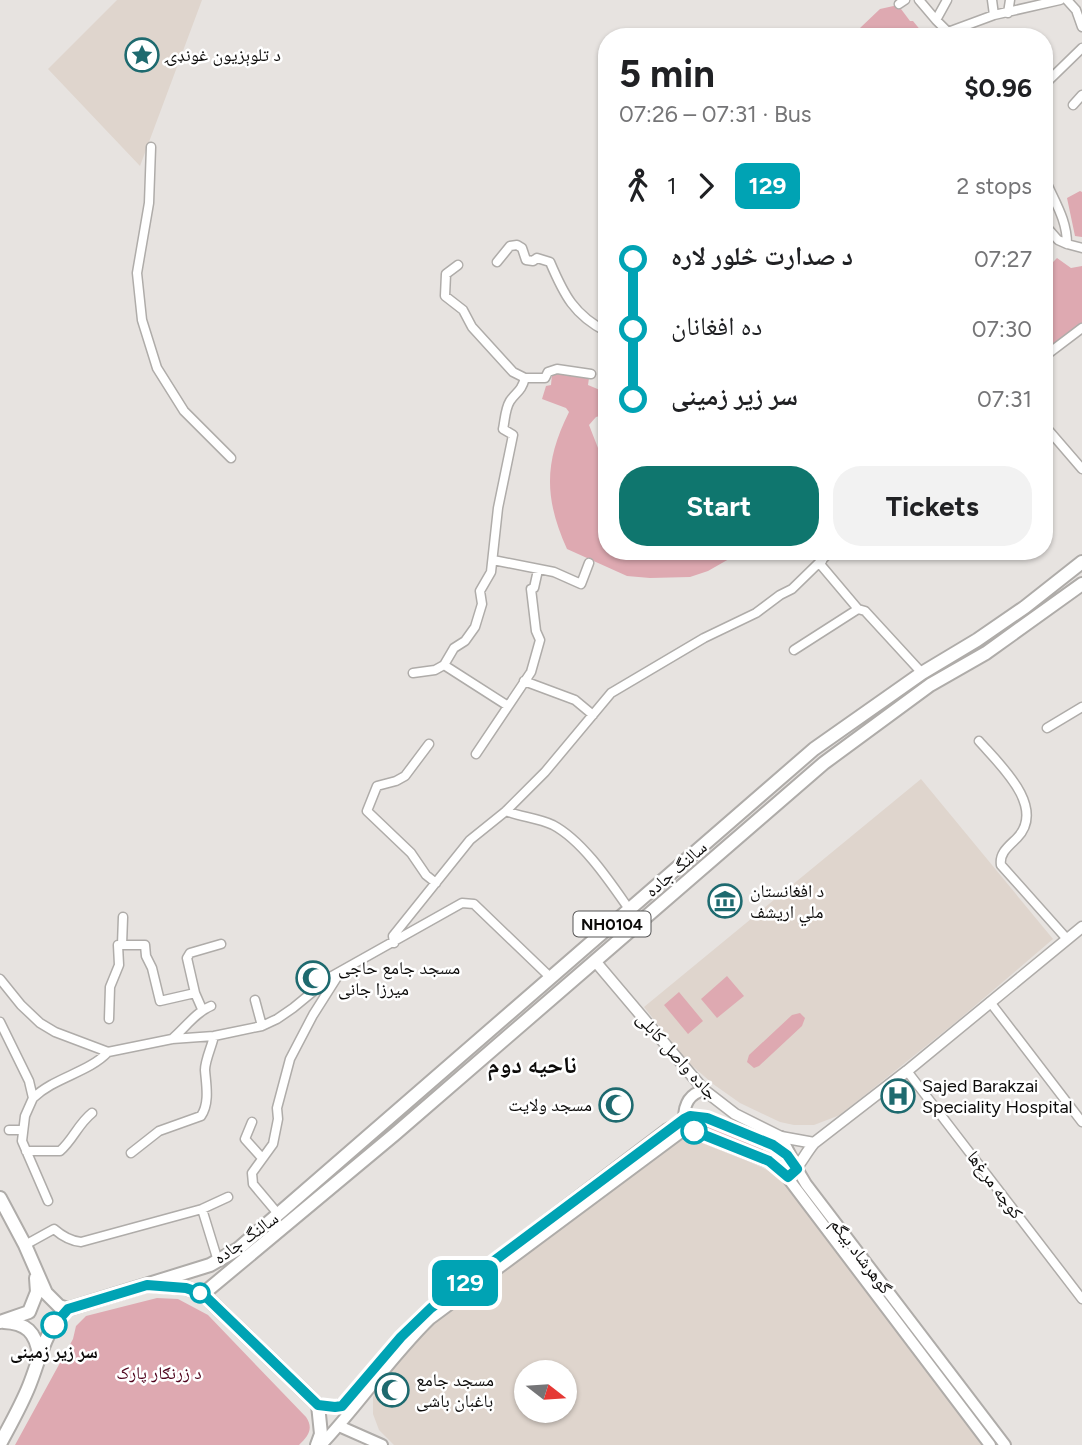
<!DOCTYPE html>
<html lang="en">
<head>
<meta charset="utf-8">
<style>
	:root { --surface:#fff; --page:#f2f2f2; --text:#202124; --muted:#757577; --accent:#0f766e }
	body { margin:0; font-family:Figtree,"Noto Naskh Arabic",sans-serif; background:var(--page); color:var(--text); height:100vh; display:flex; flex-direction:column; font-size:26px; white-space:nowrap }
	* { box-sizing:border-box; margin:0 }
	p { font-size:23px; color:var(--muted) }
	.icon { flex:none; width:38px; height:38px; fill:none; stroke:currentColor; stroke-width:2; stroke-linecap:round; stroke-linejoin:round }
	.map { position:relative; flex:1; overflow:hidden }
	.sheet { position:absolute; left:598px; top:28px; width:455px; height:532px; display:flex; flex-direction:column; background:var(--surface); border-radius:28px; box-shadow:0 2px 5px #0004 }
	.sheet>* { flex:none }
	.badge { padding:0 14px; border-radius:10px; font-size:24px; line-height:46px }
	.needle { width:46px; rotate:107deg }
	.tools { position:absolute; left:514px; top:1360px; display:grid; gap:14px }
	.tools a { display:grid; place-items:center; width:63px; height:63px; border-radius:50%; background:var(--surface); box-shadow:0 2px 5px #0004; font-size:35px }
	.map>.badge { position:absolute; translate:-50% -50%; box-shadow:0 0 0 4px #fff }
	.legs { display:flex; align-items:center; gap:10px; height:77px; padding:0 21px; font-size:23px }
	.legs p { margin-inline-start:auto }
	.summary { display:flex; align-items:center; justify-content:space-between; height:119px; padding:0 21px }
	h1 { font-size:38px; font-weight:700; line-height:52px }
	.cta { display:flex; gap:14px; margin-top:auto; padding:14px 21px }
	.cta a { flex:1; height:80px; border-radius:28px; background:var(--accent); color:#fff; font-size:28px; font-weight:700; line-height:80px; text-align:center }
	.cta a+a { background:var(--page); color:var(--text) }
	ul { padding:0 21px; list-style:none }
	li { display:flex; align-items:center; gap:24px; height:70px; font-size:26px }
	li i { display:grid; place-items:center; width:10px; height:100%; margin:0 9px; background:currentColor }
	li i::after { content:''; width:18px; height:18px; margin:-9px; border:5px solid; border-radius:50%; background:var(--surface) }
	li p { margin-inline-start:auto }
	li:first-child i { background:linear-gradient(#0000 50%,currentColor 0) }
	li:last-child i { background:linear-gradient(currentColor 50%,#0000 0) }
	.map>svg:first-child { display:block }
</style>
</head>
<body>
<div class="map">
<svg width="1082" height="1445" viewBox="0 0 1082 1445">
	<rect width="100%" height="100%" fill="#e7e3e0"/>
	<path fill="#dfd5cd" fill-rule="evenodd" d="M117 0H202L140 166 48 69Z
		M921 779 1053 939 956 1022 840 1115 814 1125H794L780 1122 740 1103 713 1084 688 1062 644 1007Z
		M698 1138 780 1176 983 1445H394L379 1430 373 1414V1397L378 1385 428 1326 669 1145 683 1139ZM527 1372H565V1410H527Z"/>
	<path fill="#dea9b1" d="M898 5 910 21H913L926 37H865L860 28 880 9Z
		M1080 191 1082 192V237L1075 236 1067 198Z
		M1057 258 1071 268 1082 266V323L1045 350V270Z
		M561 373 589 378 588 385 607 393V414L596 417 589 425 598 448 607 456V551H743L708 571 690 577 650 578 627 576 567 549C544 498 544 462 569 412L566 408 542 399 546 386 551 385 552 374Z
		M727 976 744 996 717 1018 701 999Z
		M679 992 703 1021 688 1034 664 1005Z
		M800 1013 805 1018 802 1026 759 1066 754 1068 747 1062 749 1055 792 1015Z
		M694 1122H705L774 1151 783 1159 782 1162 695 1126Z
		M157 1298 178 1299 208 1315 306 1417C314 1429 308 1436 299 1445H15L73 1339 76 1326 86 1316Z"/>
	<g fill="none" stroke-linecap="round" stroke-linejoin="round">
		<defs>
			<path id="minor" d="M919 0 936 20
				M947 0 936 20 948 32
				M992 0 994 15
				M1067 0 1076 10 1082 27
				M899 4 905 0
				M1008 13 1010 0
				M770 37 772 34 776 37
				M950 37 948 32 994 15 1060 0
				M1045 84 1082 48
				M1073 105 1082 95
				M151 147 149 203 137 273 142 320 157 368 184 411 231 458
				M1045 179C1054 201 1067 219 1067 244L1082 248
				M1045 225 1058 240 1067 244
				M497 262 510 246 517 245 522 248 526 260 533 261 537 258 550 262C564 295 574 315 607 332
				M458 265 446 274 445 296 463 310 472 327 513 372 525 378H545L548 372 557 369 591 374
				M1045 356 1082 328
				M1045 426 1082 469
				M493 560 554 572 581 584 589 563
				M822 561 820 564 858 609 865 611 922 673
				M794 650 858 609
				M444 665 508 706
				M413 673 435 670 444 665 454 648 465 641 475 627 482 604 480 591 491 572 498 508 513 435 503 429C505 420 505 409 510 401 517 391 521 392 525 378
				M524 681 575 700 593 715
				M1047 728 1082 707
				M979 741C999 764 1047 807 1017 838 1009 846 999 853 1001 865L1067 939
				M429 744 405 776 396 781 377 786 367 811 411 853 426 875 436 883
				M476 754 531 672 540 640 536 631 531 589 534 588 538 570
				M506 811C521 817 538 818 553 825 583 841 610 882 629 909
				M394 943 393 936 470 840 506 811 545 772 611 693 704 638 756 613 780 595 792 589 831 551
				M122 945 123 917
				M0 979 21 1005 40 1023 55 1032 108 1052 172 1039 214 1036 262 1026 277 1019 293 1008 332 976 462 903 474 904 550 977
				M255 1000 262 1026
				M990 1002 1082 1122
				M202 1009 195 993 187 958 190 953 221 944
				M109 1019 110 987 119 965 118 945H145L146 956 152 968 160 1001 195 993
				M0 1022 29 1081 33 1098 25 1116 22 1141 48 1201
				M172 1039C185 1028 196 1012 211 1006
				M907 1071 1082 1299
				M33 1098C55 1077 88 1073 108 1052
				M252 1122 245 1139 262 1158
				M9 1130H22
				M26 1151H60C73 1140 78 1124 92 1113
				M131 1153 159 1131 201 1116C210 1103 206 1084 205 1070 205 1060 212 1046 214 1036
				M202 1209 218 1261
				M279 1215 253 1184 252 1173 273 1144 278 1119 277 1108 290 1059 313 1015 339 974
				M25 1245 54 1229C62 1236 70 1241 81 1242L202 1209 228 1197"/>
			<path id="tertiary" d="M595 961 704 1090 735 1114 781 1137 814 1143
				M788 1177C799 1168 804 1155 814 1143L907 1071 1082 927"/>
			<path id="secondary" d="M684 1119C684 1104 689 1094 704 1090
				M781 1137 792 1158
				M318 1405 335 1407 347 1403 401 1337 431 1308 666 1130 690 1117 707 1118 779 1149 793 1162 806 1184 1005 1445
				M339 1426 382 1445
				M321 1445C359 1405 390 1358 430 1319L680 1133 690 1130 769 1162 784 1173 990 1445"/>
			<path id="trunk" d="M0 1198 25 1245 46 1293 59 1306 68 1309
				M154 1285 186 1288 203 1294 318 1405 321 1434 317 1445
				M203 1294 395 1134 824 763 930 685 986 653 1082 584
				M0 1322 29 1312 37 1292 36 1278
				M4 1322C26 1323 36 1332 39 1355
				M0 1444C10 1425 21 1406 29 1386 40 1359 45 1328 68 1309L210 1265 238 1249 814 749 922 673 977 640 1025 607 1082 562"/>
		</defs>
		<use href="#minor" stroke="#afaca9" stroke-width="11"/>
		<use href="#tertiary" stroke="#afaca9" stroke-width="13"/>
		<use href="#secondary" stroke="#afaca9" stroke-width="14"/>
		<use href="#trunk" stroke="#afaca9" stroke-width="16"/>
		<use href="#minor" stroke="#fff" stroke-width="8"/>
		<use href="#tertiary" stroke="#fff" stroke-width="10"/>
		<use href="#secondary" stroke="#fff" stroke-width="10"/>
		<use href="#trunk" stroke="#fff" stroke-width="12"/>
	</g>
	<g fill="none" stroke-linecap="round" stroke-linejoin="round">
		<defs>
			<path id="line-1" d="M54 1325 68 1309 147 1285 186 1288 203 1294 318 1405 335 1407 342 1406 401 1337 431 1308 684 1119 690 1116 707 1118 773 1145 787 1155 797 1169 788 1177 769 1161 694 1131"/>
		</defs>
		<use href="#line-1" stroke="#fff" stroke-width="16"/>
		<use href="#line-1" stroke="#00a3b4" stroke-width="10"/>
	</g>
	<defs>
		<symbol id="sight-ring" viewBox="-11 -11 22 22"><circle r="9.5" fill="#fff" stroke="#1e6a6f" stroke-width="1.5"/><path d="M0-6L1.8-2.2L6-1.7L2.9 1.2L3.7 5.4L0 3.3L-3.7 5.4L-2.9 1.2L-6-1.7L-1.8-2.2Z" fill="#1e6a6f"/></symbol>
		<symbol id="museum-ring" viewBox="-11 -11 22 22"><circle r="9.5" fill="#fff" stroke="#1e6a6f" stroke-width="1.5"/><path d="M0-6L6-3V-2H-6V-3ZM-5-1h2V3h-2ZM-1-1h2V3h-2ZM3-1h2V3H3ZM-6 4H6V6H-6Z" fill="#1e6a6f"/></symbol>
		<symbol id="mosque-ring" viewBox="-11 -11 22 22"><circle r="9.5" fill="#fff" stroke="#1e6a6f" stroke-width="1.5"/><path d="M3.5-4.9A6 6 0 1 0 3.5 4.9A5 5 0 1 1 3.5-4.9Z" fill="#1e6a6f"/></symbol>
		<symbol id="hospital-ring" viewBox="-11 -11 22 22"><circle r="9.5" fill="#fff" stroke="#1e6a6f" stroke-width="1.5"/><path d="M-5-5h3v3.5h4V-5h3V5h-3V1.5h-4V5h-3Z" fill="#1e6a6f"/></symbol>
	</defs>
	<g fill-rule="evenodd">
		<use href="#sight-ring" x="123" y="36" width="38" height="38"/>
		<use href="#museum-ring" x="706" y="882" width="38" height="38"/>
		<use href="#mosque-ring" x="294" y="959" width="38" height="38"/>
		<use href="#hospital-ring" x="879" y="1077" width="38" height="38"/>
		<use href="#mosque-ring" x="597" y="1086" width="38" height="38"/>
		<use href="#mosque-ring" x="373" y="1371" width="38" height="38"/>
	</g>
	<g fill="#fff" stroke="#00a3b4" stroke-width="3.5">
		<circle cx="694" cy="1131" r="12"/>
		<circle cx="200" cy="1293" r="9"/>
		<circle cx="54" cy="1325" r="12"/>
	</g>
	<g text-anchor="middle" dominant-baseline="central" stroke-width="5" stroke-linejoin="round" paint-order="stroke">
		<rect fill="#fff" stroke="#555454" stroke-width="2" x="573.5" y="911.5" width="77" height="25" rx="5"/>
		<g font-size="16" font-weight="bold" fill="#0c0b0a">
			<text x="612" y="924">NH0104</text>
		</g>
		<g font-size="18" fill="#0c0b0a" stroke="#fff" text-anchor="start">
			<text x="166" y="55">د تلوېزیون غونډۍ</text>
			<text x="750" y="891">د افغانستان<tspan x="750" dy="21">ملي اریشف</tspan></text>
			<text x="338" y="968">مسجد جامع حاجی<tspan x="338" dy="21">میرزا جانی</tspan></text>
			<text x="922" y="1086">Sajed Barakzai<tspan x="922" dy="21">Speciality Hospital</tspan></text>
			<text x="592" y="1105" text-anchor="end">مسجد ولایت</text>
			<text x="416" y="1380">مسجد جامع<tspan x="416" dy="21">باغبان باشی</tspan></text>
		</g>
		<g font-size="18" fill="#0c0b0a" stroke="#fff">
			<text transform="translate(676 869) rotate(-41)">سالنگ جاده</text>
			<text transform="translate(677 1056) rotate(48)">جاده واصل کابلی</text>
			<text transform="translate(995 1185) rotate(53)">کوچه مرغ‌ها</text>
			<text transform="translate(246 1238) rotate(-36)">سالنگ جاده</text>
			<text transform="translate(861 1256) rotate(53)">گوهرشاد بیگم</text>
		</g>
		<g font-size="18" font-weight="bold" fill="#0c0b0a" stroke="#fff">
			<text x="54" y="1352">سر زیر زمینی</text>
		</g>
		<g font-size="18" fill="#51051e" stroke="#fff">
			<text x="159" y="1373">د زرنګار پارک</text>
		</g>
		<g font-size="24" font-weight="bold" fill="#0c0b0a" stroke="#fff">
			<text x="532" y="1064">ناحیه دوم</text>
		</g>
	</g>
</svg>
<div class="tools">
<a><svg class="needle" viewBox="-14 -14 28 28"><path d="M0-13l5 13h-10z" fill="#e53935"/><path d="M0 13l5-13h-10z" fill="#757577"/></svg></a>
</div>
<b class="badge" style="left:465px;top:1283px;background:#00a3b4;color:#fff">129</b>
<section class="sheet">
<div class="summary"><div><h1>5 min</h1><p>07:26 – 07:31 · Bus</p></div><b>$0.96</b></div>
<div class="legs"><svg class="icon" aria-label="walk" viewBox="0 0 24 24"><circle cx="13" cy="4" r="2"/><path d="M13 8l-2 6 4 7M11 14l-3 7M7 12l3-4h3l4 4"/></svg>1<svg class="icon" aria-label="forward" viewBox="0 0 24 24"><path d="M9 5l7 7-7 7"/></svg><b class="badge" style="background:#00a3b4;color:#fff">129</b><p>2 stops</p></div>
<ul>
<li><i style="color:#00a3b4"></i><b>د صدارت څلور لاره</b><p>07:27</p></li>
<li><i style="color:#00a3b4"></i><span>ده افغانان</span><p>07:30</p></li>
<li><i style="color:#00a3b4"></i><b>سر زیر زمینی</b><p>07:31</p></li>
</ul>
<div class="cta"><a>Start</a><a>Tickets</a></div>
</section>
</div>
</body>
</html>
